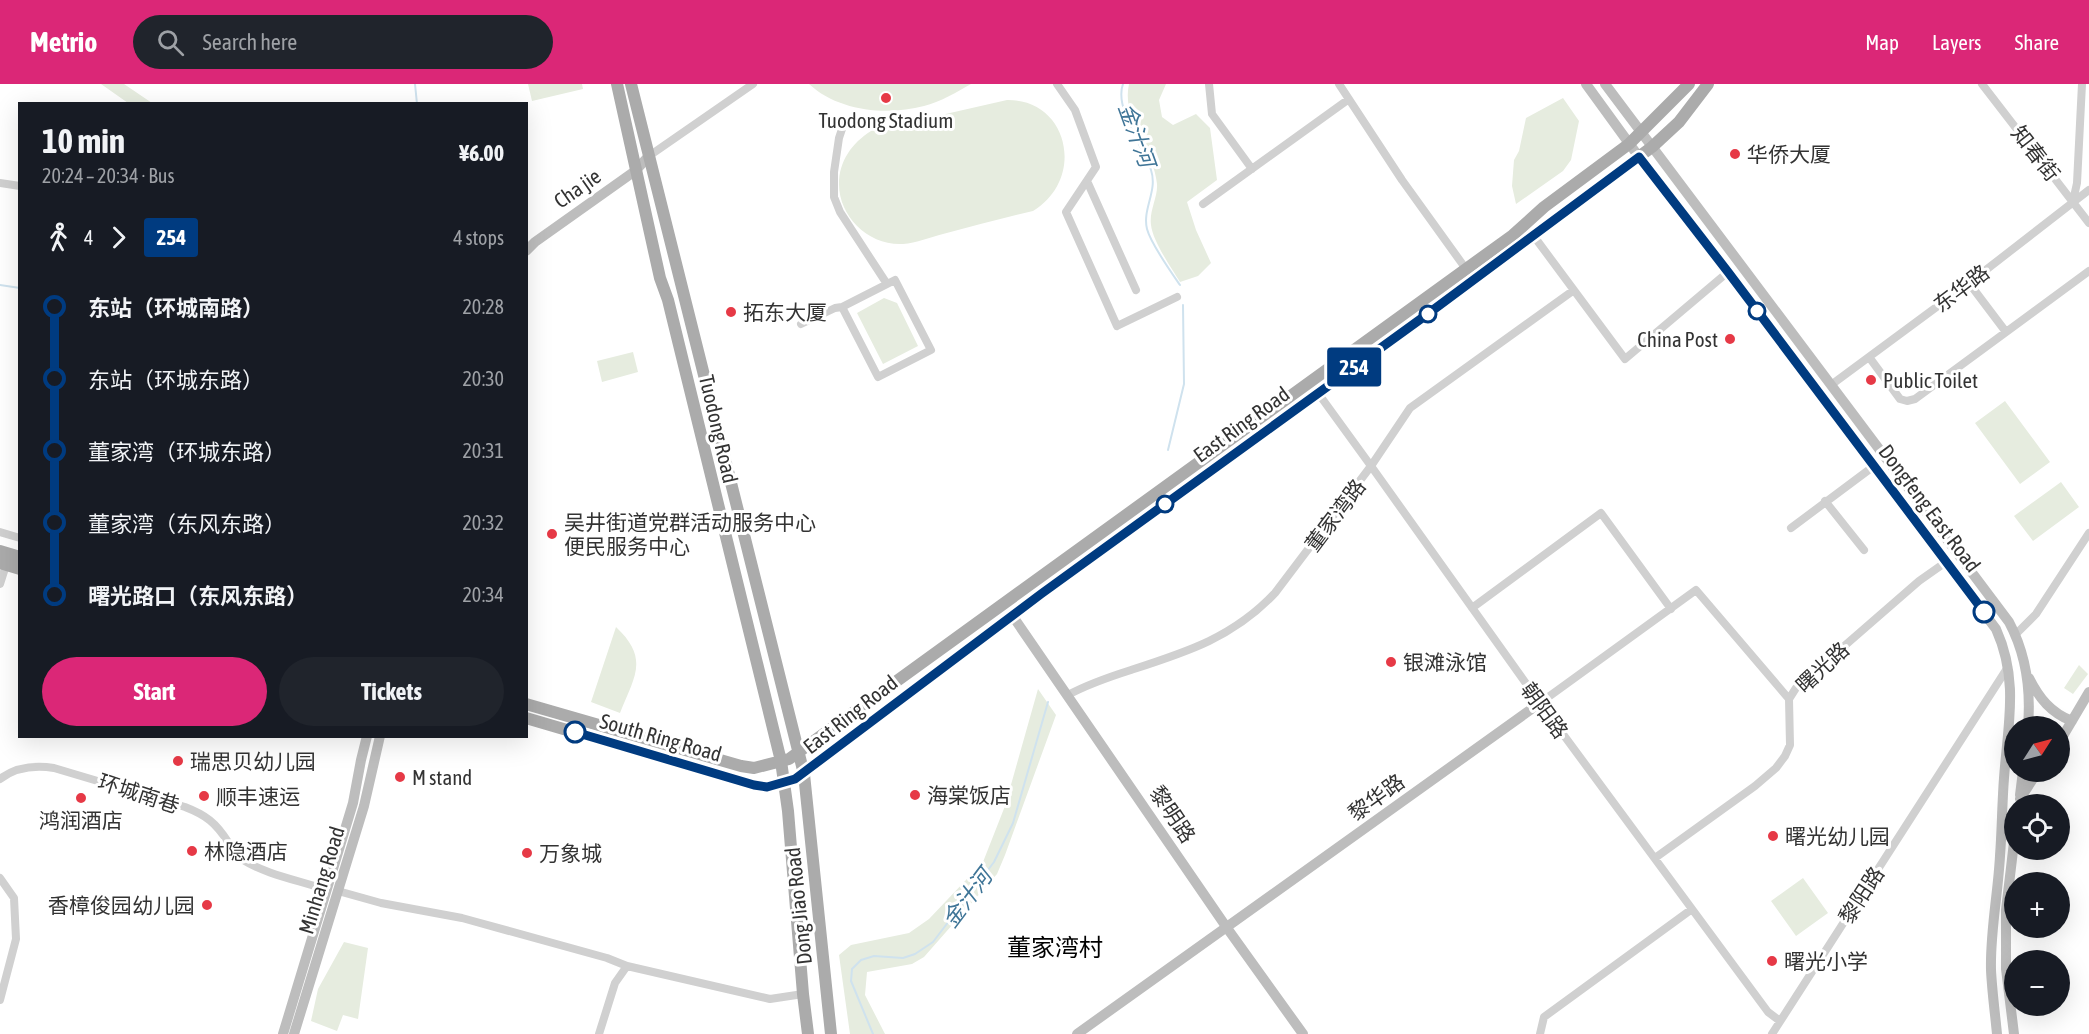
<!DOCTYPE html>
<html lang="en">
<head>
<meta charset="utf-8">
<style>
	:root { --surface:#171b24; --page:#20242c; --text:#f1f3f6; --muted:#9ea1a6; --accent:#db2777 }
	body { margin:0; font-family:"Asap Condensed","Noto Sans SC",sans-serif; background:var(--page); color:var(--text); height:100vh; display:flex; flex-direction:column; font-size:22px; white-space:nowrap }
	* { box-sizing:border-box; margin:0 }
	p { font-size:20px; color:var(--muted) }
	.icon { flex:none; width:33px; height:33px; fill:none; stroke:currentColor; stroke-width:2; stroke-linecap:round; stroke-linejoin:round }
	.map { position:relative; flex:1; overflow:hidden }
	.panel { position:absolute; left:18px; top:18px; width:510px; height:636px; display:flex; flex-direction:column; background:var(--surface); border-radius:0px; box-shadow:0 6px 24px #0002 }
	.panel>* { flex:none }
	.badge { padding:0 12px; border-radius:4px; font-size:21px; line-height:39px }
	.needle { width:39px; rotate:54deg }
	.fabs { position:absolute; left:2004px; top:632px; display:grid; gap:12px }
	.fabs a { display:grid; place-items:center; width:66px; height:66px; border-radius:50%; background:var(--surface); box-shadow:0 6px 24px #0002; font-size:30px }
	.map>.badge { position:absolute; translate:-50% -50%; box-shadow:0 0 0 3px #fff }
	.legs { display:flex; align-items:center; gap:9px; height:66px; padding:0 24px; font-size:20px }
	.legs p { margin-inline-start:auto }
	.head { display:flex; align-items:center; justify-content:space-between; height:102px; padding:0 24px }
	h1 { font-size:33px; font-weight:700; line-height:45px }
	.cta { display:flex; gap:12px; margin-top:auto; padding:12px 24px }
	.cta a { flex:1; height:69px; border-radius:36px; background:var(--accent); color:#fff; font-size:24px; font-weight:700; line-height:69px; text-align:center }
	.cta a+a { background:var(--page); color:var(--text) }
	ul { padding:0 24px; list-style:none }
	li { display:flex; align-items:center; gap:21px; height:72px; font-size:22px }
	li i { display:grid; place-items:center; width:9px; height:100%; margin:0 8px; background:currentColor }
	li i::after { content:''; width:15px; height:15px; margin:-8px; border:4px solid; border-radius:50%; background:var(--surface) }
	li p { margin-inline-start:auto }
	li:first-child i { background:linear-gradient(#0000 50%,currentColor 0) }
	li:last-child i { background:linear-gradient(currentColor 50%,#0000 0) }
	header { display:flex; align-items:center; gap:36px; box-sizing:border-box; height:84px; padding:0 30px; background:var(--accent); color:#fff }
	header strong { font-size:28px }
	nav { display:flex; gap:33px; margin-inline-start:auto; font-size:21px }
	.search { width:420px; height:54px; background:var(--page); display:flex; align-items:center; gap:15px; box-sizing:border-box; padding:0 21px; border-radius:33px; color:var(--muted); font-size:22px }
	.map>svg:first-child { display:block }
</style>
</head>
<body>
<header>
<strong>Metrio</strong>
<div class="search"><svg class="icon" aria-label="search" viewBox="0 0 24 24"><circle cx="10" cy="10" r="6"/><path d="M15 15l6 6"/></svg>Search here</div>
<nav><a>Map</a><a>Layers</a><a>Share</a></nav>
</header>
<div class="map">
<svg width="2089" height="950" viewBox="0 0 2089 950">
	<rect width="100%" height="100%" fill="#fff"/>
	<path fill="#e6ecdf" d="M101 0H124L152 19H128Z
		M528 0H582L583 5 532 17Z
		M809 0H971C957 8 940 18 924 22 886 32 838 27 809 0Z
		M1129 0H1166L1159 16 1162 33 1173 41 1196 30 1210 44 1217 96 1187 118 1196 146 1211 179 1198 192 1180 198C1171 183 1153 158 1151 141 1149 127 1158 113 1157 100 1154 65 1121 36 1129 0Z
		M1563 14 1579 37 1571 76 1563 87 1516 120 1512 102 1514 76 1519 67 1526 34Z
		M1007 16C1069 15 1086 95 1033 127 1003 134 973 142 943 150 931 153 916 159 903 160 869 162 839 133 839 100 839 77 852 59 871 47Z
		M884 214 897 219 918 262 883 280 857 229Z
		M633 268 638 288 602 298 597 277Z
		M2005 317 2050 378 2020 400 1975 339Z
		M2061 398 2079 423 2033 457 2014 432Z
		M616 543C650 575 634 593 620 629L591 618Z
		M2079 581 2088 590 2073 610 2064 604Z
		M1038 605 1056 631 1005 771 997 790 924 873 912 880 867 888 865 911 885 950H850L839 871 851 861 909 849 929 835 983 778 1005 722Z
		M1803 794 1828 829 1796 852 1771 817Z
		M344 858 368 864 358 935 343 931 337 947 311 937 318 905Z"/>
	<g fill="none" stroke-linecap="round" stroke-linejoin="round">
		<path stroke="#cfe2ee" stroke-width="2" d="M415 0 417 20
			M1123 0C1114 24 1143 63 1151 86 1158 107 1142 125 1147 145 1151 160 1171 188 1180 201
			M0 201 20 204
			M1168 366 1184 300 1183 221
			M873 950 851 897 852 885 861 876 874 872 903 874 915 870 933 858 994 778 1013 739 1048 618"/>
		<path stroke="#d0d0d0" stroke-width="8" d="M1057 0 1075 26 1096 83 1066 128 1117 242 1177 213
			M1209 0 1212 30 1252 85
			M1339 0 1402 96 1466 185
			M1982 0 2089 139
			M844 39 839 54 834 88V113L840 128 887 200
			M649 72 753 0
			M1087 97 1136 206
			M0 99 20 102
			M2073 117 2077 99 2082 0
			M1203 120 1349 15
			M1533 151 1625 275 1728 188
			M895 196 931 266 878 293 842 223Z
			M1969 199 2006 248
			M801 240 835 224 842 223
			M1869 273 1900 315 1907 317 1915 315 2089 187
			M1831 301 1969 199 2089 106
			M1318 309 1371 382 1540 619 1768 928 1780 937
			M1825 417 1864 466
			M1791 444 1874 382
			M0 448 20 454
			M0 500 6 481
			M1472 524 1601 429 1671 525
			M2016 550 2036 530 2089 449
			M1068 611C1088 600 1109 593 1131 586 1187 568 1234 553 1275 509L1371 382 1410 324 1574 206
			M1540 619 1696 506 1789 615
			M0 695C16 683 34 681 54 684L185 723C206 731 216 739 228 758 233 764 236 771 243 776 265 790 301 797 327 806
			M1655 774 1755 702 1776 684 1785 672 1790 661 1789 615 1796 604 1919 497 1946 478
			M0 794 14 814 16 855 0 916
			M338 807 381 819 462 834 607 874 627 882
			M599 950 615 899 627 882 770 915 803 910
			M1540 950 1544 933 1692 825
			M1772 950 2008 583"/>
		<path stroke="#bdbdbd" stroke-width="10" d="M1586 0 1639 73 1728 188 1996 545C2019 596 2008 640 2004 694 2002 720 2002 746 2000 772 1998 810 1990 848 1991 886 1992 907 1995 929 1997 950
			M1605 0 2009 538C2026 570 2031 606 2028 642
			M526 167 535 158 635 87 649 72
			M1012 531 1227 844 1303 950
			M2029 594C2039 614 2051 629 2072 637
			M2060 657 2089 608
			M2020 711 2023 687
			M2020 715 2038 687
			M283 950 353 719 361 676 367 652
			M294 950 364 722 380 652
			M1077 950 1540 619
			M2014 950 2006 885V826L2014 758"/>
		<path stroke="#ababab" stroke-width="12" d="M617 0 660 194 668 216 781 677 788 727 803 910 808 950
			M631 0 804 690 831 950
			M0 467 20 473
			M0 479 20 485
			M526 620 741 682 754 684 789 675 1513 151 1544 123 1629 60 1689 0
			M526 634 754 701 767 703 795 695 1055 500 1429 229 1652 63 1679 38 1708 0"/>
	</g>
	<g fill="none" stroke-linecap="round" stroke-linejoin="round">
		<defs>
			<path id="line-1" d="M575 648 754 701 767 703 795 695 1041 510 1429 229 1639 73 1728 188 1984 528"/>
		</defs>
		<use href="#line-1" stroke="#fff" stroke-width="14"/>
		<use href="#line-1" stroke="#003b80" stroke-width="9"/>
	</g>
	<g fill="#e63946" stroke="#fff" stroke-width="2">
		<circle cx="886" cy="14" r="6"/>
		<circle cx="1735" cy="70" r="6"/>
		<circle cx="731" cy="228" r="6"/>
		<circle cx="1730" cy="255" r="6"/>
		<circle cx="1871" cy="296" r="6"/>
		<circle cx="552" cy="450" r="6"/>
		<circle cx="1391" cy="578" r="6"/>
		<circle cx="178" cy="677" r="6"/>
		<circle cx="400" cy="693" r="6"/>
		<circle cx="915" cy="711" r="6"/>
		<circle cx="204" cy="712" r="6"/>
		<circle cx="81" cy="714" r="6"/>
		<circle cx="1773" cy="752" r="6"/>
		<circle cx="192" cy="767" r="6"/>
		<circle cx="527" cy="769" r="6"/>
		<circle cx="207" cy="821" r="6"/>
		<circle cx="1772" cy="877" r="6"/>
	</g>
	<g fill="#fff" stroke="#003b80" stroke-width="3">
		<circle cx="1757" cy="227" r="8"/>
		<circle cx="1428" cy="230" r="8"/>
		<circle cx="1165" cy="420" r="8"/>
		<circle cx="1984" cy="528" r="10"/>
		<circle cx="575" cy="648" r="10"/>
	</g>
	<g text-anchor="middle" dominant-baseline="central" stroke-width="6" stroke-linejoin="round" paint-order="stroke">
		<g font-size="21" fill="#333" stroke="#fff" text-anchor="start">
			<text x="886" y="36" text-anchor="middle">Tuodong Stadium</text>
			<text x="1747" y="70">华侨大厦</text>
			<text x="743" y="228">拓东大厦</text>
			<text x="1718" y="255" text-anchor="end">China Post</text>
			<text x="1883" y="296">Public Toilet</text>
			<text x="564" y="438">吴井街道党群活动服务中心<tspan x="564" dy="24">便民服务中心</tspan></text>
			<text x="1403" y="578">银滩泳馆</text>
			<text x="190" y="677">瑞思贝幼儿园</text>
			<text x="412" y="693">M stand</text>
			<text x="927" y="711">海棠饭店</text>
			<text x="216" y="712">顺丰速运</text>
			<text x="81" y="736" text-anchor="middle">鸿润酒店</text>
			<text x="1785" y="752">曙光幼儿园</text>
			<text x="204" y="767">林隐酒店</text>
			<text x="539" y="769">万象城</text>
			<text x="195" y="821" text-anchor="end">香樟俊园幼儿园</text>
			<text x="1784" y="877">曙光小学</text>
		</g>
		<g font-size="21" fill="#333" stroke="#fff">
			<text transform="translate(2036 69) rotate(52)">知春街</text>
			<text transform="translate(577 104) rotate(-35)">Cha jie</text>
			<text transform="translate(1961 204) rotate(-37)">东华路</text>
			<text transform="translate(1241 340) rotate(-36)">East Ring Road</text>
			<text transform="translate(719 345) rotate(77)">Tuodong Road</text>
			<text transform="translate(1930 424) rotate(53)">Dongfeng East Road</text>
			<text transform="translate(1335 431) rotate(-53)">董家湾路</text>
			<text transform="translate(1822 583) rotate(-43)">曙光路</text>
			<text transform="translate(1545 626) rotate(54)">朝阳路</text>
			<text transform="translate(850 630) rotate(-38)">East Ring Road</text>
			<text transform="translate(661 653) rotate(16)">South Ring Road</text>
			<text transform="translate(139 709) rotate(18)">环城南巷</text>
			<text transform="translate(1376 713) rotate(-36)">黎华路</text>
			<text transform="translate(1173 730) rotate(56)">黎明路</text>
			<text transform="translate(321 796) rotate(-73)">Minhang Road</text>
			<text transform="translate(1861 811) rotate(-57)">黎阳路</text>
			<text transform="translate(798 822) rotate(-96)">Dong Jiao Road</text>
		</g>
		<g font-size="22" font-style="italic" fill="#3f7597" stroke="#fff">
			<text transform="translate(1137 51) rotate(70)">金汁河</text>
			<text transform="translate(967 814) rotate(-53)">金汁河</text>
		</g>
		<g font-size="24" fill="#000" stroke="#fff">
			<text x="1055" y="863">董家湾村</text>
		</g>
	</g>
</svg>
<div class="fabs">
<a><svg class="needle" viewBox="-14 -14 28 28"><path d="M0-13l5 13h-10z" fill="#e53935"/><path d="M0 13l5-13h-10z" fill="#9ea1a6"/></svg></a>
<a><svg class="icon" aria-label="locate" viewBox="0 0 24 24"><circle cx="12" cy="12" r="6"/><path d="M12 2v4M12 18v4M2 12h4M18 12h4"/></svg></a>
<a>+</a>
<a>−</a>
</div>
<b class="badge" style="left:1354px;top:283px;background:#003b80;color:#fff">254</b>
<section class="panel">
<div class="head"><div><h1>10 min</h1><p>20:24 – 20:34 · Bus</p></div><b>¥6.00</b></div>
<div class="legs"><svg class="icon" aria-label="walk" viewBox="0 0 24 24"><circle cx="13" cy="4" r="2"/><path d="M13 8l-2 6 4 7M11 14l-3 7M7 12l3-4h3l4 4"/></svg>4<svg class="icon" aria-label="forward" viewBox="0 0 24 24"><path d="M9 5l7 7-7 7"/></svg><b class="badge" style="background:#003b80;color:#fff">254</b><p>4 stops</p></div>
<ul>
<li><i style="color:#003b80"></i><b>东站（环城南路）</b><p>20:28</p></li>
<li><i style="color:#003b80"></i><span>东站（环城东路）</span><p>20:30</p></li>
<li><i style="color:#003b80"></i><span>董家湾（环城东路）</span><p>20:31</p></li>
<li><i style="color:#003b80"></i><span>董家湾（东风东路）</span><p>20:32</p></li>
<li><i style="color:#003b80"></i><b>曙光路口（东风东路）</b><p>20:34</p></li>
</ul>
<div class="cta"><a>Start</a><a>Tickets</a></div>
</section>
</div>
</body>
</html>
